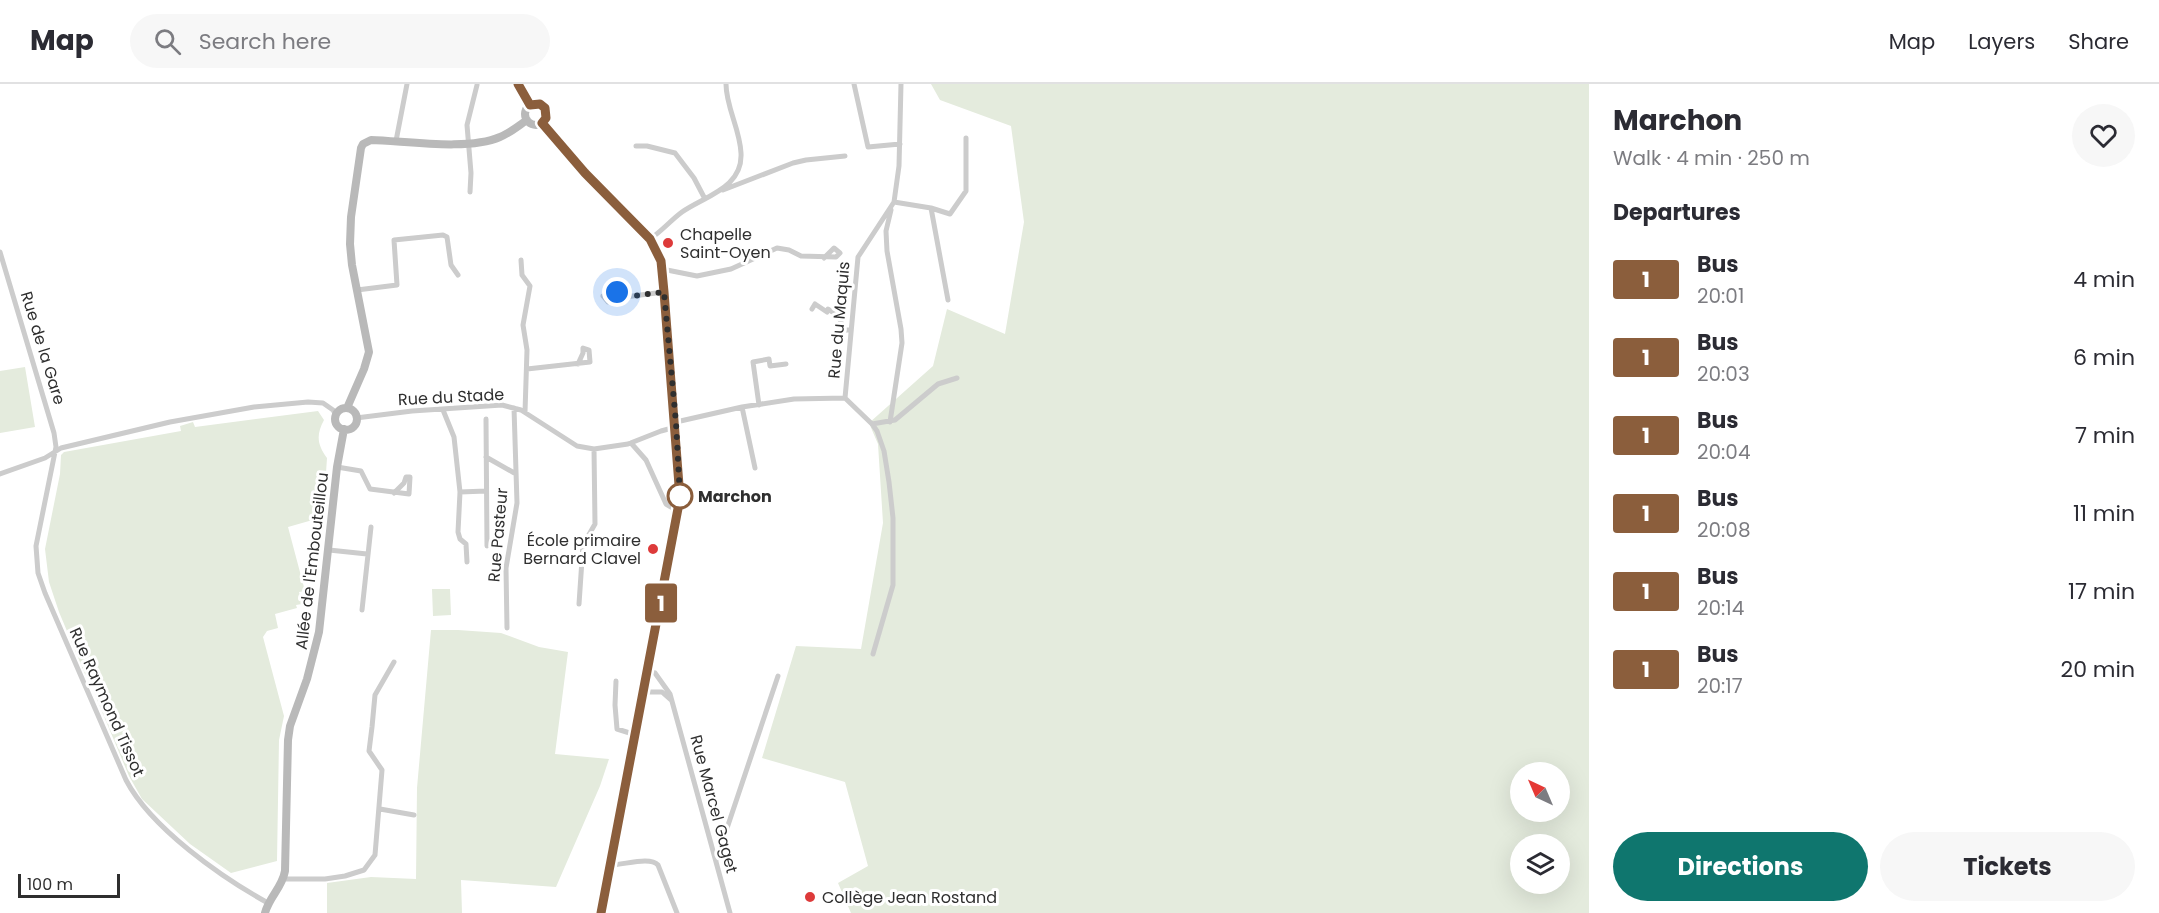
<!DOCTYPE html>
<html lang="en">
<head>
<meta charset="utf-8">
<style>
	:root { --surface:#fff; --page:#f7f7f7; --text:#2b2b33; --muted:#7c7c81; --line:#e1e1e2; --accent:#0f766e }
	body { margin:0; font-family:Poppins,sans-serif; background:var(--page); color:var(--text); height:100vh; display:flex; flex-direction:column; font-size:22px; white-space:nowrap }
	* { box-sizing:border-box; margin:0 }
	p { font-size:20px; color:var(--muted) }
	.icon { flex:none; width:33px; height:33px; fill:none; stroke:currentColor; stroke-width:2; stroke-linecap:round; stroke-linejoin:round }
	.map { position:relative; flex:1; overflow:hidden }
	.sheet { display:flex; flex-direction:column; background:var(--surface); width:570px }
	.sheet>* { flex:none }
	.badge { padding:0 12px; border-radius:4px; font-size:21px; line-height:39px }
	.needle { width:39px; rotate:316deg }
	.fabs { position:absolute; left:1510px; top:678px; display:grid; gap:12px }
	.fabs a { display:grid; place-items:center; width:60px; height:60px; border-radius:50%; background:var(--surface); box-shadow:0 6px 24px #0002; font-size:30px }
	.scale { position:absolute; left:18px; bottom:15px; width:102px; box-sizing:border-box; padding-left:6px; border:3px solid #2f2f2f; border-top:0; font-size:16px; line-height:21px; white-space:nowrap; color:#2f2f2f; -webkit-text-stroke:4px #fff; paint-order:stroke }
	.you { position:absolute; width:30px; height:30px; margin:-15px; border:4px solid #fff; border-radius:50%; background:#1a73e8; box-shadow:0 0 0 9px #1a73e833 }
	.map>.badge { position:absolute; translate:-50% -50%; box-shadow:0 0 0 3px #fff }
	h2 { padding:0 24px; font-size:22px; line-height:54px }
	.round { display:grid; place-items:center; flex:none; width:63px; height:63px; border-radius:32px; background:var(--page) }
	.head { display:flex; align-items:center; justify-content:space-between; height:102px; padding:0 24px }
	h1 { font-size:28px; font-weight:700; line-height:45px }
	.button { display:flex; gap:12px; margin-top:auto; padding:12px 24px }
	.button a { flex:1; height:69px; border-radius:36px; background:var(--accent); color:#fff; font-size:24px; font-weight:700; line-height:69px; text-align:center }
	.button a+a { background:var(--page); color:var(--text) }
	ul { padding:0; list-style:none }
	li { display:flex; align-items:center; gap:18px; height:78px; padding:0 24px }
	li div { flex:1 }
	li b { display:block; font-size:22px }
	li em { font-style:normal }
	li .badge { min-width:66px; font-weight:700; text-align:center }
	header { display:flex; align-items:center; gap:36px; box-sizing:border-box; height:84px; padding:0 30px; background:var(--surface); border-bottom:2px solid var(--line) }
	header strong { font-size:28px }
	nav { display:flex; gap:33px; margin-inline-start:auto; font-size:21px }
	.search { width:420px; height:54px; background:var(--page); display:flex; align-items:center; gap:15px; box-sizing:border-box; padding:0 21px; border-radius:33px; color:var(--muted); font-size:22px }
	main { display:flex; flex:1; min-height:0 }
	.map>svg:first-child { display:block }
</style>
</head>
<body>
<header>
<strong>Map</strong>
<div class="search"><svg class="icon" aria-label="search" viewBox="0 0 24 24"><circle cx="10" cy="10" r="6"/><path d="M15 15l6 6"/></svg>Search here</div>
<nav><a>Map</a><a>Layers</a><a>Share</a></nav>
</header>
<main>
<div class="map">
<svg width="1589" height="829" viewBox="0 0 1589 829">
	<rect width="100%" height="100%" fill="#fff"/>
	<path fill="#e4ebdd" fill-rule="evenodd" d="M931 0H1589V829H851L838 799 868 782 845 698 762 674 796 562 861 565 883 439 878 360 869 339 933 282 947 225 1005 250 1024 138 1011 42 940 16ZM1521 688H1560V728H1521ZM1521 760H1560V800H1521Z
		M25 283 35 343 0 349V287Z
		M318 327 324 336C316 351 317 360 327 374L323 433 288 443 305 507 299 508 302 520 296 521 297 524 275 530 278 544 267 547 263 553 284 632 279 656 277 777 231 789 190 760 142 715 129 692 95 611 98 602 85 590 59 528 49 498 45 465 60 390 61 371 64 368 181 347 180 342 193 338 195 343Z
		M432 505H450L451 531 433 532Z
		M431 546H458L501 549 539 563 568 568 555 670 609 675 600 702 556 803 461 796 462 829H327V799L371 793 416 795 417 704Z"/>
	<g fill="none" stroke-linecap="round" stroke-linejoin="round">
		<path stroke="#ccc" stroke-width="5" d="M854 0 868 63 900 60
			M396 57 407 0
			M636 62H647L675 69 694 94 705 115
			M723 106 793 79 806 76 845 72
			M470 108 471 89 467 41 477 1
			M894 118 931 124 948 216
			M931 124 950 130 966 107V54
			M650 155C662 147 671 136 682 128 705 112 743 104 741 69 740 45 726 23 726 0
			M0 168 54 349 56 363 36 462 38 489 45 509 126 696C151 744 221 793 268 819
			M521 176 522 191 530 202 523 241 527 266 525 328
			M662 185 697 192 731 185 777 164 789 166 801 172 836 173 840 169 834 164 824 174
			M357 206 397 201 394 156 443 151 447 153 451 181 458 191
			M625 213 617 208 603 212 608 218 625 213 664 208
			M812 225 815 220 827 228 828 225 838 232 845 246H851
			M527 285 590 278 589 266 583 264V269L578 280
			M845 314 872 340 877 347 884 367 889 398 893 434V501L873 570
			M759 321 753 278 769 275 770 282 786 280
			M742 323 755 384
			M443 326 454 353 460 408 458 448 460 455 466 460 467 478
			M356 334 412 327 502 321 521 326 577 362 594 365 628 360 661 347 676 343
			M486 335 487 462
			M676 338 742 323 794 315 845 314 858 173 894 118 899 82 901 0
			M890 338 902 259 901 245 887 167 886 147 891 126
			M872 340 895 336 938 300 957 294
			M631 359 646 376 666 420 679 428
			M486 373 516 390
			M337 383 361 387 370 405 409 410 410 393H406L404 399 394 409
			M0 390 45 374 61 364 170 338 254 323 308 318 323 319 333 326 336 331
			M460 408 486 407
			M329 466 367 470
			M579 520 583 461 595 440 594 365
			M362 526 371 443
			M507 544 506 484 517 419 514 324
			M648 587 655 589 670 610 730 829
			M616 597 615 621 617 645 636 651
			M644 608H662L671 616
			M380 725 414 731
			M716 777 778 592
			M610 781C624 781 650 772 658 781L677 829
			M283 795H325L345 792 364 786 375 771 382 686 369 667 372 643 375 611 394 578"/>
		<path stroke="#b9b9b9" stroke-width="8" d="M518 0 530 21
			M525 30a11 11 0 1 1 22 0a11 11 0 1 1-22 0Z
			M542 39 585 89 647 151 659 170 664 208 681 398 677 438 601 829
			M347 324 364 285 369 268 352 181 350 160 351 133 361 64 363 60 371 56C406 57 468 67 500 53 510 49 518 42 527 36
			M335 335a11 11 0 1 1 22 0a11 11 0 1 1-22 0Z
			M265 829C269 813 282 804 285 787L288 656 290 642 307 595 319 548 337 383 344 345"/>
	</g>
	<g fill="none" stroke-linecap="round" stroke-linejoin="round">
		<defs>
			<path id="line" d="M518 0 530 21 540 20 545 24 546 34 542 39 585 89 650 155 661 177 664 208 680 414 601 829"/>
		</defs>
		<use href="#line" stroke="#fff" stroke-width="14"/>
		<use href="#line" stroke="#8b5e3c" stroke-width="9"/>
		<path stroke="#2f2f2f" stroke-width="6" stroke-dasharray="0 10.8" d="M617 208 625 213 664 208 676 339 680 412"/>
	</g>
	<g fill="#dd3a3a" stroke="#fff" stroke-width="2">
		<circle cx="668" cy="159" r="6"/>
		<circle cx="653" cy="465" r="6"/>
		<circle cx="810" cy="813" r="6"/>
	</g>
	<circle fill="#fff" stroke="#8b5e3c" stroke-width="3" cx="680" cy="412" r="12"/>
	<g text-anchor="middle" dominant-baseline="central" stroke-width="6" stroke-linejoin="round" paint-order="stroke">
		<g font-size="16" fill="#2f2f2f" stroke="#fff" text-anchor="start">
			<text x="680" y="150">Chapelle<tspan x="680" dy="18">Saint-Oyen</tspan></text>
			<text x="641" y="456" text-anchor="end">École primaire<tspan x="641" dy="18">Bernard Clavel</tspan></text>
			<text x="822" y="813">Collège Jean Rostand</text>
		</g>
		<g font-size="16" fill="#2f2f2f" stroke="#fff">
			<text transform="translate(839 236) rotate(-85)">Rue du Maquis</text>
			<text transform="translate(43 264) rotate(73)">Rue de la Gare</text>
			<text transform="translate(451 313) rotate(-3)">Rue du Stade</text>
			<text transform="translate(498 451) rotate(-85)">Rue Pasteur</text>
			<text transform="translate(312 477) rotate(-83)">Allée de l'Embouteillou</text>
			<text transform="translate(107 618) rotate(66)">Rue Raymond Tissot</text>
			<text transform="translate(714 720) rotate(75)">Rue Marcel Gaget</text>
		</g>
		<g font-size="16" font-weight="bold" fill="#2f2f2f" stroke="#fff" text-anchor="start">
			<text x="698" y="412">Marchon</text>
		</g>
	</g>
</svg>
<div class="fabs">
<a><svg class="needle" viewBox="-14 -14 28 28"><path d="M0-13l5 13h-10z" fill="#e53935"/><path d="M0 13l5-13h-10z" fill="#7c7c81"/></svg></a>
<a><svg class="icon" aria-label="layers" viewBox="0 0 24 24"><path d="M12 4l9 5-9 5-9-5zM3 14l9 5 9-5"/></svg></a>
</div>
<div class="scale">100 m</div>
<div class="you" style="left:617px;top:208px"></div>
<b class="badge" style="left:661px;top:519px;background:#8b5e3c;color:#fff">1</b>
</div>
<section class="sheet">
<div class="head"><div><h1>Marchon</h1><p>Walk · 4 min · 250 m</p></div><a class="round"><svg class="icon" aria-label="heart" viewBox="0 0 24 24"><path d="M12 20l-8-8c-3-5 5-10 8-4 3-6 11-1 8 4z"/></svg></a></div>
<h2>Departures</h2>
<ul>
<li><span class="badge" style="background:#8b5e3c;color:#fff">1</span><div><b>Bus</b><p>20:01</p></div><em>4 min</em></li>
<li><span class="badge" style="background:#8b5e3c;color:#fff">1</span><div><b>Bus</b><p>20:03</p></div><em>6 min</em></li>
<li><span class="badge" style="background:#8b5e3c;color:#fff">1</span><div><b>Bus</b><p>20:04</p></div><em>7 min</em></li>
<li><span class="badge" style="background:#8b5e3c;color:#fff">1</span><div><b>Bus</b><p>20:08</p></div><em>11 min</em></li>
<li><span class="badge" style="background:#8b5e3c;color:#fff">1</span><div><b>Bus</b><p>20:14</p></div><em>17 min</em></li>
<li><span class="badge" style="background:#8b5e3c;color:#fff">1</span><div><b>Bus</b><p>20:17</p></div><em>20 min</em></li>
</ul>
<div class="button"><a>Directions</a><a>Tickets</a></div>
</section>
</main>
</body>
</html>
